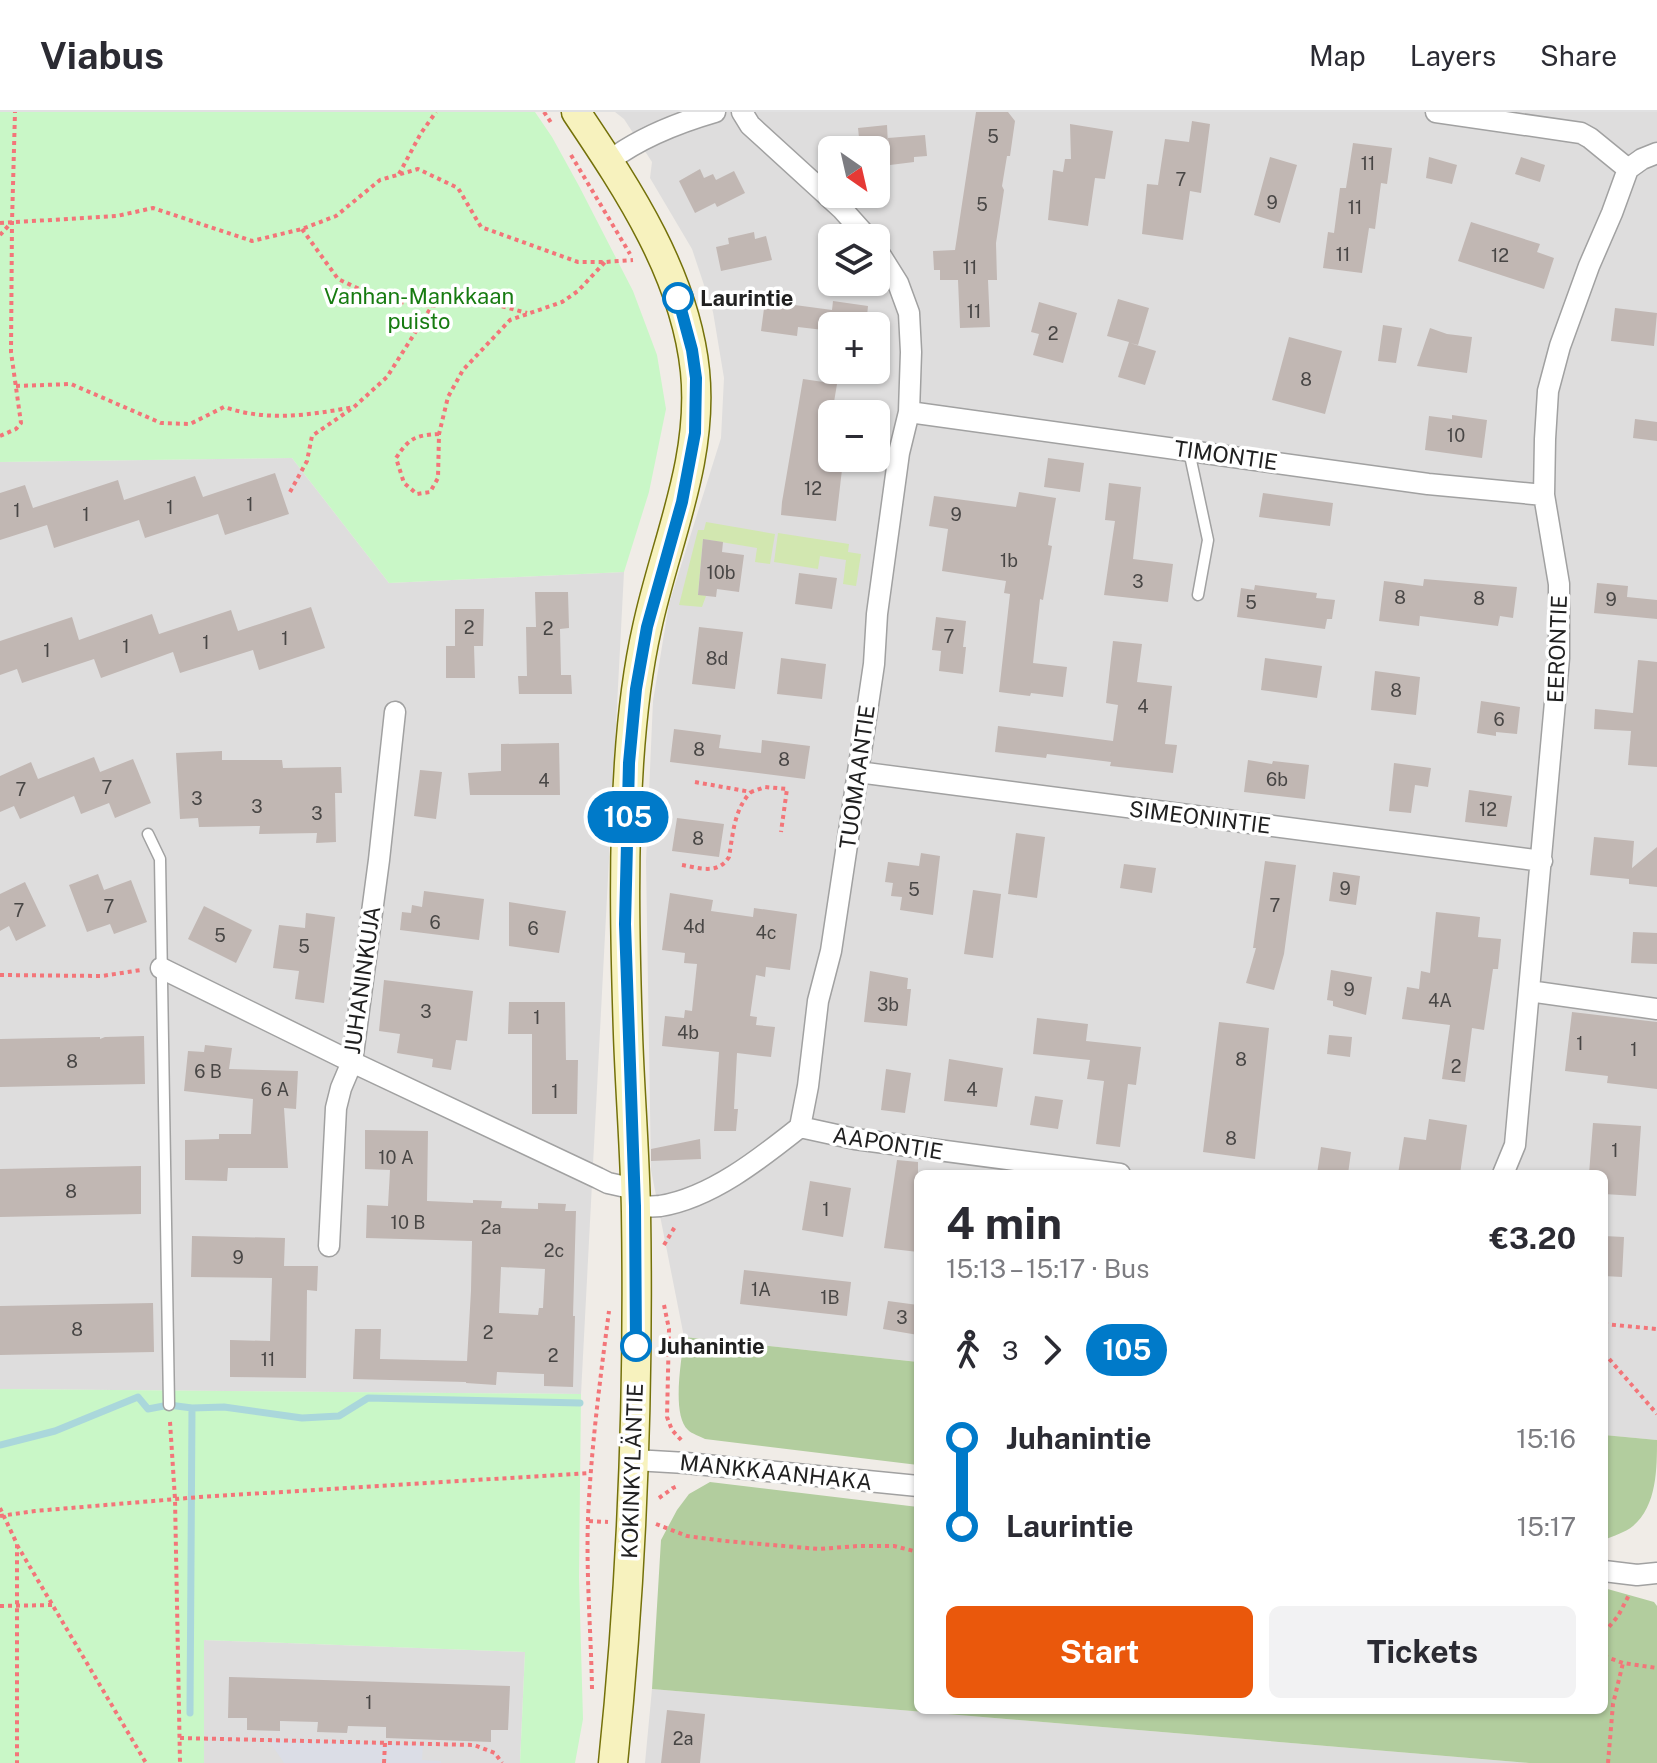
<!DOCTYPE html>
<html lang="en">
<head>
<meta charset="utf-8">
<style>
	:root { --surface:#fff; --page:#f2f2f3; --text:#2b2b33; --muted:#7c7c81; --line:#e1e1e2; --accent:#ea580c }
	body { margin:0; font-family:"Public Sans",sans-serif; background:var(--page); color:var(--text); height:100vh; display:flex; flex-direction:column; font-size:30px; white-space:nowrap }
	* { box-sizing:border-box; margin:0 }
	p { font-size:26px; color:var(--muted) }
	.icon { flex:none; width:44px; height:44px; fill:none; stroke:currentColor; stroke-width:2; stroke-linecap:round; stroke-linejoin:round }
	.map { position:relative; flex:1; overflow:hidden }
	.side { position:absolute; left:914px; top:1058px; width:694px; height:544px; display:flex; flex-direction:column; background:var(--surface); border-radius:12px; box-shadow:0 2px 6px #0004 }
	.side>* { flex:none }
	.badge { padding:0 16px; border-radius:26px; font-size:28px; line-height:52px }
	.needle { width:52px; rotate:146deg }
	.fabs { position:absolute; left:818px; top:24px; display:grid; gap:16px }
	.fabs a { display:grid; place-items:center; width:72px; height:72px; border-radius:12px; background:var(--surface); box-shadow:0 2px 6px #0004; font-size:40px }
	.map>.badge { position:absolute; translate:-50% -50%; box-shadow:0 0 0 4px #fff }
	.legs { display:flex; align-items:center; gap:12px; height:88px; padding:0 32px; font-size:26px }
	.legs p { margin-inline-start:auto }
	.overview { display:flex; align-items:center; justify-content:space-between; height:136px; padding:0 32px }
	h1 { font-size:44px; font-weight:700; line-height:60px }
	.cta { display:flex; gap:16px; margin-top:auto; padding:16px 32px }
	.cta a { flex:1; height:92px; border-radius:12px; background:var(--accent); color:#fff; font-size:32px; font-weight:700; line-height:92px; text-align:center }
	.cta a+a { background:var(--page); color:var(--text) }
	ul { padding:0 32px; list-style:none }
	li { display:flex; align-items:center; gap:28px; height:88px; font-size:30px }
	li i { display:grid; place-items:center; width:12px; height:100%; margin:0 10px; background:currentColor }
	li i::after { content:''; width:20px; height:20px; margin:-10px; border:6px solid; border-radius:50%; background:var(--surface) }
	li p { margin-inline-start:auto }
	li:first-child i { background:linear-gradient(#0000 50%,currentColor 0) }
	li:last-child i { background:linear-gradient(currentColor 50%,#0000 0) }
	header { display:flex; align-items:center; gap:48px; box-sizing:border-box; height:112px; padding:0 40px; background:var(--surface); border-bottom:2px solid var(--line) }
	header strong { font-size:38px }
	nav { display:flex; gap:44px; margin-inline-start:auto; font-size:28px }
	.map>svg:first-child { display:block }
</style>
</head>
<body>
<header>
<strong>Viabus</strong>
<nav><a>Map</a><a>Layers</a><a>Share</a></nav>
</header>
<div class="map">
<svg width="1657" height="1651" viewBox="0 0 1657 1651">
	<rect width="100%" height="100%" fill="#f0ece7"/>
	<path fill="#dedddd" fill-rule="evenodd" d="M615 0H1657V1328L1604 1323V1062H918V1250L684 1225 651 1058 646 749 653 589 669 492 721 326 724 266 713 200 692 137 650 66 652 50 624 7ZM832 38H876V82H832ZM832 126H876V170H832ZM832 214H876V258H832ZM832 302H876V346H832Z
		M292 346 389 471 624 460 581 1282 0 1277V350Z
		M204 1528 525 1540 520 1651H204Z
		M652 1577 1529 1651H645Z"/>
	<path fill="#d2e7b0" d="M706 410 775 422 770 452 755 450 757 436 703 427 698 482 706 484 702 495 679 493 698 418H704Z
		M778 421 849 432 848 440 861 442 856 474 843 472 846 448 820 444 818 457 774 450Z"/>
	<path fill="#b2cd9e" d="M684 1225 918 1250V1353L705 1327C700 1324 692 1322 688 1318 671 1302 682 1247 684 1225Z
		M1604 1323 1657 1328C1657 1356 1657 1394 1633 1414 1626 1420 1613 1424 1604 1428Z
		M710 1370 918 1395V1598H1604V1476L1654 1490 1657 1494V1651H1529L652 1577 661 1428 677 1398 689 1382Z"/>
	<path fill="#c9f7c7" d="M0 0H535L552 25 579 74 633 179 657 243 666 297 649 380 624 460 389 471 292 346 0 350Z
		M0 1277 581 1282 579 1465 583 1607 575 1651H520L525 1540 204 1528V1651H0Z"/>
	<path fill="#dbdde6" d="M268 1627 423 1632 422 1648 441 1649V1651H284Z"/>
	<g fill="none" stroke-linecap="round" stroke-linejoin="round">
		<path stroke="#aad7db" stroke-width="7" d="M0 1333 55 1319 138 1285 148 1297 169 1293 192 1296 224 1295 302 1306 339 1304 368 1286 580 1291
			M190 1601 192 1296"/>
	</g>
	<path fill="#c1b7b3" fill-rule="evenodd" d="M976 0H1008L1015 9 1010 44H1007L1002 74 1004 78 996 131 997 168H988L990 215 960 216 958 168H940V158H934L933 139 955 138Z
		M1192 9 1210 12 1201 81 1190 79 1183 128 1142 122 1147 72 1158 73 1165 27 1189 30Z
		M1070 12 1113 19 1105 67 1095 66 1088 114 1048 108 1053 58 1063 60 1065 47H1071Z
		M887 13 888 33 860 35 858 16Z
		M925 23 927 44 914 45V50L890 53 888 26Z
		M1353 31 1392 36 1387 72 1381 71 1375 117 1369 116 1362 161 1323 156 1328 120 1334 121 1340 76H1346Z
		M1270 45 1297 53 1280 111 1254 103Z
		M1429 45 1457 53 1452 72 1426 66Z
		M1521 45 1545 53 1540 70 1515 62Z
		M700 57 704 66 713 62 716 68 734 59 745 81 717 95 715 91 695 101 679 69Z
		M1471 110 1540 132 1537 140 1554 146 1544 177 1458 149Z
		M754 120 755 127 766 124 772 148 721 159 716 135 729 132 728 126Z
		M1118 187 1149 196 1138 233 1130 231 1156 239 1145 273 1118 265 1129 230 1107 224Z
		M765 189 832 198 833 189 868 194 866 214H832V219L798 215 797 224 761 219Z
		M1039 190 1077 201 1063 251 1033 243 1039 222 1031 220Z
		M1615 196 1657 201 1654 234 1611 229Z
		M1383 213 1402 216 1396 251 1378 249Z
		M1430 216 1447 222 1472 225 1467 261 1417 254Z
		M1289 225 1342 239 1325 302 1272 288Z
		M803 267 837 272 832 302V348L843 349 836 409 781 403 782 390Z
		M1452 303 1487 308 1482 346 1425 338 1429 304 1452 307Z
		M1635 307 1657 310V329L1633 326Z
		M1048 346 1084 351 1080 380 1044 375Z
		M275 361 289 402 225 423 218 402 145 426 139 408 54 436 47 413 0 428V381L25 373 33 396 118 368 124 388 195 364 203 385Z
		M1109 371 1141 375 1133 447 1173 452 1168 490 1104 483 1115 409 1105 408Z
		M1019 380 1056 386 1048 433 1052 434 1043 488 1040 487 1033 551 1067 555 1063 585 1031 581 1030 584 999 580 1010 482 1004 481 1006 469 942 459 948 417 929 414 934 384 1016 395Z
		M1263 381 1333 391 1330 414 1259 405Z
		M703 427 723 430 722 440 744 443 739 480 717 477 716 485 698 483Z
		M799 461 837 466 832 497 795 492Z
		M1424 467 1517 475 1513 506 1500 504 1498 514 1420 504 1419 514 1379 509 1384 469 1423 474Z
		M1597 471 1628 474 1627 485 1657 488V507L1594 501Z
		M1255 473 1317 481 1316 486 1335 488 1332 507H1327L1325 517 1237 505 1241 476 1254 478Z
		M535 480H568L569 516 560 517 561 563H571L572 582H519L518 564H527L526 515H536Z
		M311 495 325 536 259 558 253 538 180 561 173 540 101 566 94 547 22 571 17 557 0 563V529L72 505 79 528 152 502 159 522 231 498 238 519Z
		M455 497H484L483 534H474L475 566H446V534H455Z
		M936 505 966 509 963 535H966L963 562 939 559 941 539 932 538Z
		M699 515 743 520 735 577 692 572Z
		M1113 529 1142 532 1137 570 1172 574 1165 632 1177 633 1173 661 1110 654 1111 650 1047 642 1046 646 995 640 998 614 1113 629 1118 593 1106 591Z
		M781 546 826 552 822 587 777 582Z
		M1265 546 1322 554 1317 586 1261 578Z
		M1638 548 1657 550V655L1628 653 1631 619 1594 617 1595 597 1633 601Z
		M1375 559 1420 565 1416 603 1371 598Z
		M1481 589 1520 595 1517 622 1496 620V624L1477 621Z
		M674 617 721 623 719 636 761 641 762 628 810 634 805 667 670 650Z
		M559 631 560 683H470L468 661 501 659V632Z
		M222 639V648H282L283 656 341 655 342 681H335L336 730 316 731 317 721 259 722 260 714 199 715 198 706 180 707 176 641Z
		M94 645 100 660 133 647 151 691 115 706 109 691 81 702 74 684 20 707 14 694 0 700V664L31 650 38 667Z
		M1248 648 1272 652 1273 649 1309 653 1305 687 1244 680Z
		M1394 651 1431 656 1428 675 1415 673 1411 701 1389 699Z
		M420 658 442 660 436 707 414 704Z
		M1469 678 1512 684 1507 715 1465 710Z
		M677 706 724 712 719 745 672 739Z
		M1016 721 1045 725 1037 786 1008 782Z
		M1594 725 1634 729 1632 756 1657 735V775L1629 772V767L1590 763Z
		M921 741 940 744 933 803 900 798 902 785 891 784 893 771 885 770 888 750 919 754Z
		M1265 749 1296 753 1284 842 1274 878 1246 871 1256 836H1253Z
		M1124 752 1156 756 1152 781 1120 776Z
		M1333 760 1360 764 1356 793 1329 789Z
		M98 762 104 778 131 768 147 810 114 822 110 812 87 820 69 773Z
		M25 770 46 814 16 829 9 814 0 819V782Z
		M973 778 1001 782 993 846 964 842Z
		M424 779 484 787 479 828 400 818 402 800 411 801 412 793 422 795Z
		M670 781 713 788 711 799 753 805 754 796 797 802 790 858 766 855 765 865 756 863 750 904 757 905 756 913 775 915 771 945 737 941 734 997H738L736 1019H714L719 940 662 934 665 904 684 906 685 898 692 899 697 852 684 851 685 841 662 838Z
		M509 790 566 799 559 841 509 834Z
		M204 794 252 818 236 851 188 827Z
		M1436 800 1480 805 1478 825 1501 827 1498 857H1493L1484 918 1472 916 1465 970 1442 967 1450 913 1402 907 1407 875 1419 877 1421 859 1430 861Z
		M306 801 335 805 324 891 295 887 299 859 273 856 279 813 305 816Z
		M1633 820 1657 821V852L1631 851Z
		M1331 858 1372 865 1366 903 1333 894V889L1327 888Z
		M870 859 908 866 907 877H911L907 914 864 910Z
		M384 868 473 879 467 929 456 928 451 958 432 955 433 947 397 941 400 922 379 919Z
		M509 890H565L566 948H578L577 1002H532V922H508Z
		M1572 900 1657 910V977L1607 971 1608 964 1565 959Z
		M1037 906 1088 912 1086 929 1141 935 1136 973 1128 972 1120 1035 1096 1032 1104 969 1087 967 1090 948 1033 942Z
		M1219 910 1269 916 1255 1047 1203 1040Z
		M1329 923 1352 925 1350 945 1327 942Z
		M144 924 145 972 0 975V927L100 925V927L105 925Z
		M205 933 232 936 229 957 298 959 296 997 284 996 288 1056H228L227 1069 185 1068V1028L219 1027V1022H251L253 987 184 979 188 939 204 940Z
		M949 947 1003 956 997 995 944 989Z
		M886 957 911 961 905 1001 881 998Z
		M1035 984 1063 988 1058 1017 1030 1013Z
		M1429 1007 1467 1013 1460 1062H1398L1404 1025 1426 1028Z
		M1593 1011 1641 1014 1636 1084 1604 1082V1062H1589Z
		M365 1018 428 1019 427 1089 473 1091V1088L502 1089 501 1096 538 1097V1091L566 1092 565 1099H576L573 1204H575L573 1275 544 1274V1262L497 1260 496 1273 466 1271V1270L353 1267 355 1217H381L380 1247 467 1249 471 1179 472 1129 366 1126 367 1093 388 1094 390 1058 365 1057ZM501 1155 545 1157 543 1196H539L538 1203 499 1201Z
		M700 1027 701 1047 651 1049V1037Z
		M1321 1035 1351 1040 1348 1062H1317Z
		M897 1048 918 1050V1140L884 1136Z
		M141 1054V1102L0 1105V1057Z
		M810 1069 851 1076 843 1125 802 1118Z
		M192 1124 285 1126 284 1154H318L317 1179 307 1178 306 1266 230 1265V1228L270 1229 272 1166 191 1165Z
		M1604 1124 1624 1125 1622 1165 1604 1164Z
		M744 1158 851 1170 847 1204 740 1192Z
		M888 1189 918 1193V1223L883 1217Z
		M153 1191 154 1240 0 1243V1194Z
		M229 1565 510 1574 508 1618H491V1630L386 1626V1615L348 1614 347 1621 317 1620 318 1610 280 1609V1619L247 1618V1606H228Z
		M667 1598 705 1602 700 1651H661Z"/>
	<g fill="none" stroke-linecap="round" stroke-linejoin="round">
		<defs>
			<path id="lane" d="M1189 339 1208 428 1198 483
				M148 722 160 747 169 1293"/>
			<path id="street" d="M742 0 750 13 842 97 868 126
				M1436 0 1581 21 1590 26 1628 57
				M609 49C641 25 677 11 715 0
				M909 300 1428 372 1544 383
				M858 660 1542 749
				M161 856 352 950 598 1066 608 1071 635 1077
				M1529 879 1657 897
				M800 1015 855 1027 1120 1062
				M1503 1062 1515 1033 1559 546V472L1544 383 1545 327 1548 279 1560 234 1589 154 1612 101 1628 57 1642 47 1657 41
				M635 1094C644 1094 652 1095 660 1094 711 1086 761 1046 800 1015L808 974 818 889 831 839 858 660 874 552 877 502 899 341 909 300 911 240 909 201 898 171 876 136
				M329 1134 336 996 341 976 352 950 379 748 395 600
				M634 1348 686 1351 918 1374
				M1604 1459 1637 1463 1657 1461"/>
			<path id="secondary" d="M576 0C629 79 685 163 695 259 704 349 665 431 647 516 637 560 632 606 629 651 623 741 625 832 628 922 630 982 635 1041 636 1100 639 1284 632 1468 613 1651"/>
		</defs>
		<use href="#lane" stroke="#a1a1a1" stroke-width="13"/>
		<use href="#street" stroke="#a1a1a1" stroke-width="23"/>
		<use href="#secondary" stroke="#74710a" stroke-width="31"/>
		<path stroke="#f37579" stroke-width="4" stroke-dasharray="4 4" stroke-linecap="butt" d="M544 0 552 12
			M571 43 630 142
			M399 62 421 21 436 0
			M0 111 117 104 153 96 252 129 302 117 336 104 380 68 418 57 458 76 481 115 578 150H605L633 148
			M302 117 338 167 383 188 432 194
			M0 123 10 112
			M16 274 71 272 161 311 190 312 224 295C269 310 309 303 354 295
			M439 322C416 323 409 326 396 346L404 371 417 382 430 380 438 366 439 322 448 285 463 258 510 208 562 190 578 179 605 150
			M0 324 16 317 21 311 11 240 12 110 15 0
			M290 380 307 349 312 324 354 295 387 265 432 194 475 187 527 201
			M695 670 751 680 765 675 787 677 781 720
			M682 753C699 756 718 763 729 745 733 722 734 697 751 680
			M0 863 102 864 141 858
			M664 1133 676 1113
			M664 1193 669 1217 667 1305 672 1318 683 1330
			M1604 1212 1657 1217
			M1604 1241 1657 1302
			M170 1310 175 1387 180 1651
			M659 1386 673 1376 678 1374
			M0 1396 17 1432V1651
			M0 1404 35 1399 200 1385 590 1361
			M589 1409 608 1410
			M656 1412 687 1424 725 1429 819 1437 858 1434H894L918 1440
			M17 1433 146 1651
			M0 1494 52 1493
			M1604 1521 1618 1504 1629 1483
			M1604 1544 1623 1551 1657 1556
			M592 1577C591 1520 586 1463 588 1406 591 1337 600 1268 609 1199
			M180 1626 474 1633 495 1641 502 1651
			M384 1651 385 1631
			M1608 1651 1613 1592 1623 1551"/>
		<use href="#lane" stroke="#fff" stroke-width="10"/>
		<use href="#street" stroke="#fff" stroke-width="20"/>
		<use href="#secondary" stroke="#f7f2be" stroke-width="28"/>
	</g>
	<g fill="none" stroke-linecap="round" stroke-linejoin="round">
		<defs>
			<path id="line-1" d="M636 1234 635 1094 625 812 629 651 636 577 647 515 682 390 695 321 696 266 692 238 678 186"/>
		</defs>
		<use href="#line-1" stroke="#fff" stroke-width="18"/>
		<use href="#line-1" stroke="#007ac9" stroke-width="12"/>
	</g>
	<g fill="#fff" stroke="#007ac9" stroke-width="4">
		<circle cx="678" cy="186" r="14"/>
		<circle cx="636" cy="1234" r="14"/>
	</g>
	<g text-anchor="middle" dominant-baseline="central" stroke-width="7" stroke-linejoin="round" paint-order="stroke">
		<g font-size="18" fill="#484645">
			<text x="993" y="24">5</text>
			<text x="1368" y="51">11</text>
			<text x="1181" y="67">7</text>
			<text x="1272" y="90">9</text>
			<text x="982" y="92">5</text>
			<text x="1355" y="95">11</text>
			<text x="1343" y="142">11</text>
			<text x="1500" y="143">12</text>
			<text x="970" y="155">11</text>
			<text x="974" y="199">11</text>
			<text x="1053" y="221">2</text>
			<text x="1306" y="267">8</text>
			<text x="1456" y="323">10</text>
			<text x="813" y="376">12</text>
			<text x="250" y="392">1</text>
			<text x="170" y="395">1</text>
			<text x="17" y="398">1</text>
			<text x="86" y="402">1</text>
			<text x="956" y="402">9</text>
			<text x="1009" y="448">1b</text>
			<text x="721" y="460">10b</text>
			<text x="1138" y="469">3</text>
			<text x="1400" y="485">8</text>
			<text x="1479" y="486">8</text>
			<text x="1611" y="487">9</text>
			<text x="1251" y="490">5</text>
			<text x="469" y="515">2</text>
			<text x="548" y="516">2</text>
			<text x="949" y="524">7</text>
			<text x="285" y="526">1</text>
			<text x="206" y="530">1</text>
			<text x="126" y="534">1</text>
			<text x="47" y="538">1</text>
			<text x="717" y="546">8d</text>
			<text x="1396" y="578">8</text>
			<text x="1143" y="594">4</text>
			<text x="1499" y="607">6</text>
			<text x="699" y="637">8</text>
			<text x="784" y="647">8</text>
			<text x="1277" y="667">6b</text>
			<text x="544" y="668">4</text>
			<text x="107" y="675">7</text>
			<text x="21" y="677">7</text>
			<text x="197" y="686">3</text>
			<text x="257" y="694">3</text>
			<text x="1488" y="697">12</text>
			<text x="317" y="701">3</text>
			<text x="698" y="726">8</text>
			<text x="1345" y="776">9</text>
			<text x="914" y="777">5</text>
			<text x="1275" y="793">7</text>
			<text x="109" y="794">7</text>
			<text x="19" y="798">7</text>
			<text x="435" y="810">6</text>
			<text x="694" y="814">4d</text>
			<text x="533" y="816">6</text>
			<text x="766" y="820">4c</text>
			<text x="220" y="823">5</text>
			<text x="304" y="834">5</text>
			<text x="1349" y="877">9</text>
			<text x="1440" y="888">4A</text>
			<text x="888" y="892">3b</text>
			<text x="426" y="899">3</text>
			<text x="537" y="905">1</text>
			<text x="688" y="920">4b</text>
			<text x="1580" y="931">1</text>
			<text x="1634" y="937">1</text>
			<text x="1241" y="947">8</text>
			<text x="72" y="949">8</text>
			<text x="1456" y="954">2</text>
			<text x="208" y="959">6 B</text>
			<text x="275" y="977">6 A</text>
			<text x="972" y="977">4</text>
			<text x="555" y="979">1</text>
			<text x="1231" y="1026">8</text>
			<text x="1615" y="1038">1</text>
			<text x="396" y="1045">10 A</text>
			<text x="71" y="1079">8</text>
			<text x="826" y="1097">1</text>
			<text x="408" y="1110">10 B</text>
			<text x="491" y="1115">2a</text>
			<text x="554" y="1138">2c</text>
			<text x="238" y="1145">9</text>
			<text x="761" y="1177">1A</text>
			<text x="830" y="1185">1B</text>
			<text x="902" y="1205">3</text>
			<text x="77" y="1217">8</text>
			<text x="488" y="1220">2</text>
			<text x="553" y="1243">2</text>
			<text x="268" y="1247">11</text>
			<text x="369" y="1590">1</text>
			<text x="683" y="1626">2a</text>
		</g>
		<g font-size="22" fill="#177b11" stroke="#fff">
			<text x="419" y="184">Vanhan-Mankkaan<tspan x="419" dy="25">puisto</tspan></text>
		</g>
		<g font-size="22" font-weight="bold" fill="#202020" stroke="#fff" text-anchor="start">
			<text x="700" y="186">Laurintie</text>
			<text x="658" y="1234">Juhanintie</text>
		</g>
		<g font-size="22" fill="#202020" stroke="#fff">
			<text transform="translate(1226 343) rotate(8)">TIMONTIE</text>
			<text transform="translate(1557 537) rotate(-88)">EERONTIE</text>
			<text transform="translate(857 665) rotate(-82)">TUOMAANTIE</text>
			<text transform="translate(1200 705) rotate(7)">SIMEONINTIE</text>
			<text transform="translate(362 868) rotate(-82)">JUHANINKUJA</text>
			<text transform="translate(888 1031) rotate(9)">AAPONTIE</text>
			<text transform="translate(632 1359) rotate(-88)">KOKINKYLÄNTIE</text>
			<text transform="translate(776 1360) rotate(6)">MANKKAANHAKA</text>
		</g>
	</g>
</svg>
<div class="fabs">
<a><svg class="needle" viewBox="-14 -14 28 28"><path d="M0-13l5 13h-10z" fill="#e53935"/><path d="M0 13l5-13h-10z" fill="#7c7c81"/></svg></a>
<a><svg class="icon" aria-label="layers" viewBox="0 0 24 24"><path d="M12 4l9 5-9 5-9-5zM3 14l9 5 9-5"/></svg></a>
<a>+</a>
<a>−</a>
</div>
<b class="badge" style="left:628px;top:705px;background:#007ac9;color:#fff">105</b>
<section class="side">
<div class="overview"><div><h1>4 min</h1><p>15:13 – 15:17 · Bus</p></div><b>€3.20</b></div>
<div class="legs"><svg class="icon" aria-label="walk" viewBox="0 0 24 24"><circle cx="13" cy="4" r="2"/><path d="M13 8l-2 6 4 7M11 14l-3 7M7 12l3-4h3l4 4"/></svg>3<svg class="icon" aria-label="forward" viewBox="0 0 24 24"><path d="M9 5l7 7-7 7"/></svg><b class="badge" style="background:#007ac9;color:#fff">105</b></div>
<ul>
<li><i style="color:#007ac9"></i><b>Juhanintie</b><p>15:16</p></li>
<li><i style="color:#007ac9"></i><b>Laurintie</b><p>15:17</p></li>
</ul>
<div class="cta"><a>Start</a><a>Tickets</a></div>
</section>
</div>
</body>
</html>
